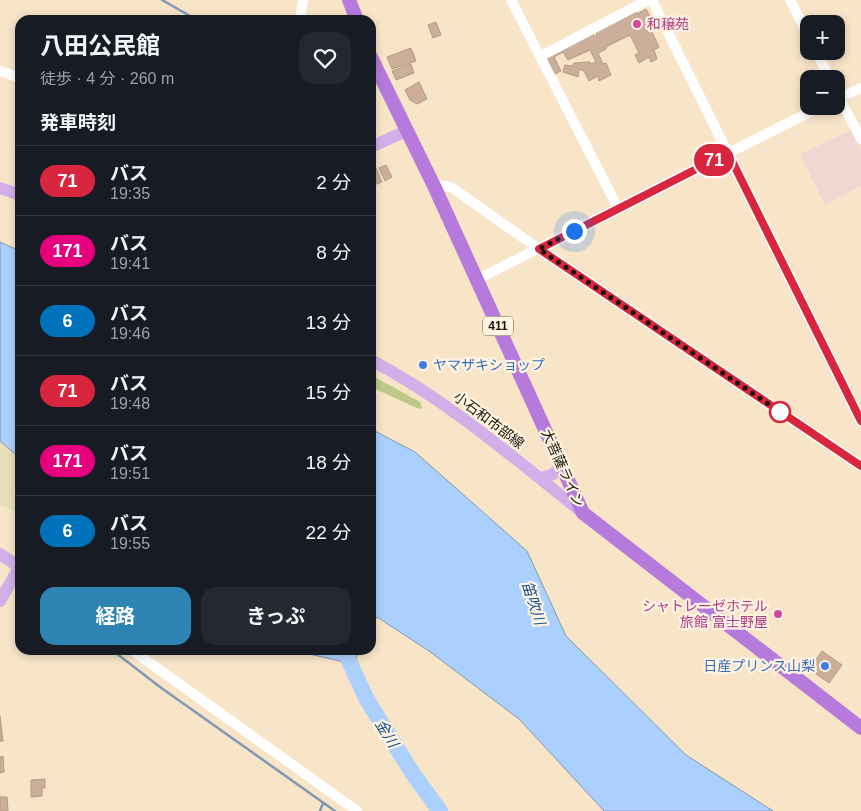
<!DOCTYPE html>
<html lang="ja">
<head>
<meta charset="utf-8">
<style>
	:root { --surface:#171b24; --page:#242831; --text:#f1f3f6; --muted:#9ea1a6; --line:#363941; --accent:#2d83b2 }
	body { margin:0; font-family:Arial,"Noto Sans JP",sans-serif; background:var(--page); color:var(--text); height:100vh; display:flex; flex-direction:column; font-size:19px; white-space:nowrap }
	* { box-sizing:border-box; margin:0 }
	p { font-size:16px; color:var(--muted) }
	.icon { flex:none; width:28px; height:28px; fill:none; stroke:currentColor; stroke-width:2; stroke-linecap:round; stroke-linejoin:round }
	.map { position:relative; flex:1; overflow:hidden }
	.sheet { position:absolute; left:15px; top:15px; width:361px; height:640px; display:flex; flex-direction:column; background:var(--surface); border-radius:15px; box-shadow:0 2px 8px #0003 }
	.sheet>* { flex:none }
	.badge { padding:0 10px; border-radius:16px; font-size:18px; line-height:32px }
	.tools { position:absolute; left:800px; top:15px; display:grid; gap:10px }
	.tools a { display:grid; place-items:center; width:45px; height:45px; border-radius:10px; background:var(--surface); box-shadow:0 2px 8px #0003; font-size:25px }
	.you { position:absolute; width:25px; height:25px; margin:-12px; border:4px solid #fff; border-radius:50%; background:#1a73e8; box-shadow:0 0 0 8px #1a73e833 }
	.map>.badge { position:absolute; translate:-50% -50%; box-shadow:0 0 0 2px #fff }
	h2 { padding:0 25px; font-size:19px; line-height:45px }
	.round { display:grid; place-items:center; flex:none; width:52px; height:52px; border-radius:15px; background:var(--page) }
	.head { display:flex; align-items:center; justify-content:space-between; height:85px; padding:0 25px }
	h1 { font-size:24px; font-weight:700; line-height:38px }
	.action { display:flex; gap:10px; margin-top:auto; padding:10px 25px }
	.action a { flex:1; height:58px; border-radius:15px; background:var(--accent); color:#fff; font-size:20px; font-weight:700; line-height:58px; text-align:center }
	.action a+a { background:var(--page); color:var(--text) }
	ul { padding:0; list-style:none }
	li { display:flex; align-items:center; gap:15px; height:70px; padding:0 25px; border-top:1px solid var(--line) }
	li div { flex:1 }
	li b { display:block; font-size:19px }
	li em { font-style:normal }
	li .badge { min-width:55px; font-weight:700; text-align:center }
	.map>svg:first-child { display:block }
</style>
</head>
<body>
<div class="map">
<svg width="861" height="811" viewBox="0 0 861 811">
	<rect width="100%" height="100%" fill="#f8e5c8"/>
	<path fill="#f1d7d1" d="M852 130 861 149V186L825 205 800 154Z"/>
	<path fill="#bdca87" d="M371 375 420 402 422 408 419 409 371 387Z"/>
	<path fill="#e8deb9" d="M0 294 20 304V510L18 513 0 505Z"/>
	<path fill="#acd0fd" stroke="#8198b4" d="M0 242 20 251V458L0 441Z
		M371 429 415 452 527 551 566 636 686 755 773 811H604L519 719 429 651 377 617 371 627Z
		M292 650H360L353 664Z"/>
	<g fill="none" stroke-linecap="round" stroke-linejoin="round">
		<path stroke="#8198b4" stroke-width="2.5" d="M162 0 197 20
			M112 650 160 687 335 811
			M320 811 323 803"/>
		<path stroke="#acd0fd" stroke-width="16" d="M344 650 366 698 413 774 440 811"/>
	</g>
	<path fill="#cbaf9b" stroke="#b49985" d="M634 8 637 14 646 9 652 20 647 22 659 47 654 50 657 59 651 62 649 57 639 63 635 55 639 53 630 35 606 47V49L598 53 603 64 606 63 611 75 599 81 598 76 589 81 584 71 579 69 578 77 563 72 565 65 572 66 574 63 590 62 591 64 596 62 590 50 568 60 563 52 554 57 561 71 553 75 544 56 593 33 595 37 597 36 595 30Z
		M436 22 441 35 433 38 428 25Z
		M411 48 416 61 392 69 387 57Z
		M411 64 414 73 396 80 392 71Z
		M419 82 427 99 417 104 410 100 405 90Z
		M373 161 382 182 371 186V162Z
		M386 165 392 177 385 181 379 168Z
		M822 651 842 665 829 683 809 669Z
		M0 716 3 741H0Z
		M3 756 4 772 0 773V757Z
		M45 779V788H42V796L31 797V780Z
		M0 797H7L8 811H0Z"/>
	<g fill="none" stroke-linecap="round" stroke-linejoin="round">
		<path stroke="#fff" stroke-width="10" d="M511 0 618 208
			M652 0 861 421
			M790 0 809 37
			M300 20 303 0
			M816 51 830 79
			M541 56 648 0
			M0 71 20 78
			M836 92 861 139
			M836 99 861 88
			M435 188 446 186 451 187 539 249 861 466
			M476 280 822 106
			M132 650 357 811"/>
		<path stroke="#d3afe9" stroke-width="12" d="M371 147 406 131
			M0 188 20 195
			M371 360C449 401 515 459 583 513
			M540 478C550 476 557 474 562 464
			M0 554 19 567
			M0 601 20 566"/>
		<path stroke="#b57adb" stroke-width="14" d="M349 0 357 20
			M371 57 435 188 583 513 861 728"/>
	</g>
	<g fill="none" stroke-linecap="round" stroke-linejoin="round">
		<defs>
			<path id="line" d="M861 421 728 153 539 249 861 466"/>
		</defs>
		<use href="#line" stroke="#fff" stroke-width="11"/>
		<use href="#line" stroke="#d7263d" stroke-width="8"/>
		<path stroke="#1c150b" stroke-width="5" stroke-dasharray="0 9" d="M574 231 539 249 782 413 780 412"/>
	</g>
	<g fill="#d1479c" stroke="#fff3e2" stroke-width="2">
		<circle cx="637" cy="24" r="5"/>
		<circle cx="778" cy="614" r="5"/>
	</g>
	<g fill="#3f7fe0" stroke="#fff3e2" stroke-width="2">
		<circle cx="423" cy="365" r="5"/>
		<circle cx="825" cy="666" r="5"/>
	</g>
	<circle fill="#fff" stroke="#d7263d" stroke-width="2.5" cx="780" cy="412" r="10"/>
	<g text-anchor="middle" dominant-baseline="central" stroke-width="4.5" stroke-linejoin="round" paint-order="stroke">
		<rect fill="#fff3e2" stroke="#60584c" stroke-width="1" x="483" y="316.5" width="30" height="19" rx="4"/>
		<g font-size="12" font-weight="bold" fill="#1c150b">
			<text x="498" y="326">411</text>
		</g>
		<g font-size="14" fill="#b23c85" stroke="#fff3e2" text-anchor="start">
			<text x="647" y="24">和穣苑</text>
			<text x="768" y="606" text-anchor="end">シャトレーゼホテル<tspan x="768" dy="16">旅館 富士野屋</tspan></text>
		</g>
		<g font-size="14" fill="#366cbe" stroke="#fff3e2" text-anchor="start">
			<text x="433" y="365">ヤマザキショップ</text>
			<text x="815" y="666" text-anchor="end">日産プリンス山梨</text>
		</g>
		<g font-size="14" fill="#1c150b" stroke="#fff3e2">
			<text transform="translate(489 420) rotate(37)">小石和市部線</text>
			<text transform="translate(563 468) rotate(66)">大菩薩ライン</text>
		</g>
		<g font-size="15" font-style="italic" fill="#165192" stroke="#fff3e2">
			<text transform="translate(534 603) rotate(72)">笛吹川</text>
			<text transform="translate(387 733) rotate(58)">金川</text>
		</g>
	</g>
</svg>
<div class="tools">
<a>+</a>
<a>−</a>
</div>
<div class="you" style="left:574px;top:231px"></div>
<b class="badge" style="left:714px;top:160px;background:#d7263d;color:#fff">71</b>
<section class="sheet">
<div class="head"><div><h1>八田公民館</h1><p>徒歩 · 4 分 · 260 m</p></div><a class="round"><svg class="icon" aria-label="heart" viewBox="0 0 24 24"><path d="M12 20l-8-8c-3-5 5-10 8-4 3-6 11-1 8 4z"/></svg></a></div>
<h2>発車時刻</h2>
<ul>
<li><span class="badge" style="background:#d7263d;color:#fff">71</span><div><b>バス</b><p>19:35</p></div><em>2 分</em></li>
<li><span class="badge" style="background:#e6007e;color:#fff">171</span><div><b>バス</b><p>19:41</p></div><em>8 分</em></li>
<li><span class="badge" style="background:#0072bc;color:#fff">6</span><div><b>バス</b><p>19:46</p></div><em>13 分</em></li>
<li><span class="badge" style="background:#d7263d;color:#fff">71</span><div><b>バス</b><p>19:48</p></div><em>15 分</em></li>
<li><span class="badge" style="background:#e6007e;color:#fff">171</span><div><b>バス</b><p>19:51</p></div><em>18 分</em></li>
<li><span class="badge" style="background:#0072bc;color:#fff">6</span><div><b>バス</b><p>19:55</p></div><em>22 分</em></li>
</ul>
<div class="action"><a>経路</a><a>きっぷ</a></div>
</section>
</div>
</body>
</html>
